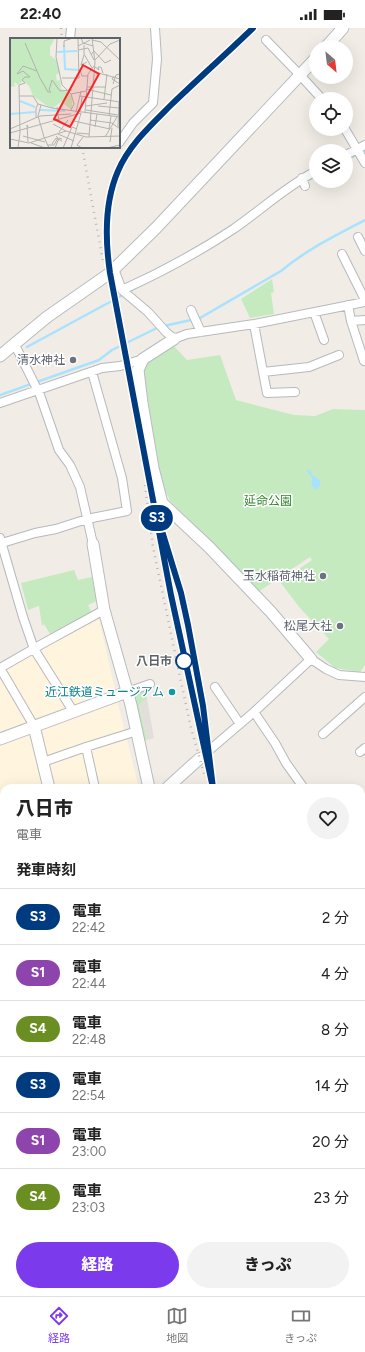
<!DOCTYPE html>
<html lang="ja">
<head>
<meta charset="utf-8">
<style>
	:root { --surface:#fff; --page:#f2f2f2; --text:#222; --muted:#767676; --line:#e0e0e0; --accent:#7c3aed }
	body { margin:0; font-family:Figtree,"Noto Sans JP",sans-serif; background:var(--page); color:var(--text); height:100vh; display:flex; flex-direction:column; font-size:15px; white-space:nowrap }
	* { box-sizing:border-box; margin:0 }
	p { font-size:13px; color:var(--muted) }
	.icon { flex:none; width:22px; height:22px; fill:none; stroke:currentColor; stroke-width:2; stroke-linecap:round; stroke-linejoin:round }
	.map { position:relative; flex:1; overflow:hidden }
	.details { position:absolute; left:0px; top:756px; width:365px; height:512px; display:flex; flex-direction:column; background:var(--surface); border-radius:12px 12px 0 0; box-shadow:0 4px 16px #0002 }
	.details>* { flex:none }
	.badge { padding:0 8px; border-radius:13px; font-size:14px; line-height:26px }
	.needle { width:26px; rotate:152deg }
	.tools { position:absolute; left:309px; top:12px; display:grid; gap:8px }
	.tools a { display:grid; place-items:center; width:44px; height:44px; border-radius:50%; background:var(--surface); box-shadow:0 4px 16px #0002; font-size:20px }
	.map>.badge { position:absolute; translate:-50% -50%; box-shadow:0 0 0 2px #fff }
	h2 { padding:0 16px; font-size:15px; line-height:36px }
	.round { display:grid; place-items:center; flex:none; width:42px; height:42px; border-radius:21px; background:var(--page) }
	.head { display:flex; align-items:center; justify-content:space-between; height:68px; padding:0 16px }
	h1 { font-size:19px; font-weight:800; line-height:30px }
	.primary-button { display:flex; gap:8px; margin-top:auto; padding:8px 16px }
	.primary-button a { flex:1; height:46px; border-radius:24px; background:var(--accent); color:#fff; font-size:16px; font-weight:800; line-height:46px; text-align:center }
	.primary-button a+a { background:var(--page); color:var(--text) }
	ul { padding:0; list-style:none }
	li { display:flex; align-items:center; gap:12px; height:56px; padding:0 16px; border-top:1px solid var(--line) }
	li div { flex:1 }
	li b { display:block; font-size:15px }
	li em { font-style:normal }
	li .badge { min-width:44px; font-weight:700; text-align:center }
	.status { display:flex; justify-content:space-between; align-items:center; height:28px; padding:0 20px; background:var(--surface); direction:ltr }
	.status svg { height:11px; fill:currentColor }
	.tab-bar { display:flex; justify-content:space-around; align-items:center; height:56px; border-top:1px solid var(--line); background:var(--surface); font-size:11px; color:var(--muted) }
	.tab-bar a { display:grid; justify-items:center; gap:2px }
	.tab-bar .active { color:var(--accent) }
	.map>svg:first-child { display:block }
</style>
</head>
<body>
<div class="status"><b>22:40</b><svg viewBox="0 0 49 12"><path d="M0 12V9h3v3zM5 12V6h3v6zM10 12V3h3v9zM15 12V0h3v12zM26 1h20v11H26zM47 4h2v5h-2z"/></svg></div>
<div class="map">
<svg width="365" height="1268" viewBox="0 0 365 1268">
	<rect width="100%" height="100%" fill="#f1ede6"/>
	<path fill="#fff4dd" d="M99 591 120 684 139 760H4V837L0 838V640L34 621Z"/>
	<path fill="#e2dfda" d="M147 670 154 710 147 712 139 677Z"/>
	<path fill="#c5eac0" d="M272 251 274 264 271 265 274 286 250 290 241 271Z
		M173 317 187 332 220 327 236 372 294 387 315 388 333 381 365 382V637L360 644 335 640 316 624 329 611 300 580 280 554 312 532 310 529 258 564 208 510 170 473 165 462 153 417 141 343 146 335Z
		M74 542 78 552 92 549 97 573 88 577 92 585 50 606 44 596 42 598 39 578 28 582 21 555Z
		M145 662 147 670 139 677 147 712 144 713 133 669 135 665Z"/>
	<path fill="#a8e2ff" d="M307 441 311 443 312 447 320 452V458L315 462C311 458 311 455 312 450L307 443Z"/>
	<g fill="none" stroke-linecap="round" stroke-linejoin="round">
		<path stroke="#a8e2ff" stroke-width="2.5" d="M346 132 365 122
			M306 153 316 148
			M164 298 200 290 281 243C306 222 336 207 365 192
			M27 319 143 256
			M0 367 99 332 112 322 159 299
			M361 943 365 949"/>
		<defs>
			<path id="street" d="M70 11 71 0
				M266 12 300 47 322 71
				M345 101 365 135
				M119 115 133 95 153 75 157 31 155 0
				M346 127 365 117
				M302 150 305 158
				M358 209 365 223
				M342 226 365 272
				M114 241 122 262 148 284 166 304 174 311 187 306 254 296 365 274
				M122 262C160 245 197 225 232 202 260 183 285 159 316 143
				M348 277 351 293 364 333
				M191 282 201 304
				M314 284 324 312
				M351 293 365 292
				M254 296 263 344 309 339 339 327
				M15 317 40 367 59 422 70 437 80 459 93 516
				M263 344 267 365 295 364
				M0 375 102 340 120 338 143 331
				M0 510 23 589 34 621 73 683
				M2 515 35 505 56 501 87 491 127 483 122 450 92 344
				M0 640 42 616 104 582
				M0 640 34 698
				M215 659 240 696
				M127 664 150 656
				M254 684 275 715 286 735 303 759 301 760
				M323 706 365 669
				M86 719 95 760
				M360 724 365 720
				M199 731 254 684 311 631 326 641 339 647 365 649
				M43 734 86 719 137 703
				M361 777H365
				M0 868 4 867
				M0 956 4 954
				M361 970 365 968
				M361 1087 365 1094
				M0 1118 4 1116
				M361 1133H365
				M0 1256 4 1251
				M361 1258H365
				M175 1268 176 1264
				M355 1268 357 1264"/>
			<path id="secondary" d="M326 19 343 0
				M174 311 143 331 138 342 142 375 153 440 162 475 209 519 271 584 311 631
				M0 328 47 289 110 245 156 200 316 30
				M93 516 104 582 131 677 149 760
				M34 698 49 760
				M0 711 127 664
				M167 760 199 731
				M0 838 4 837
				M46 1268 56 1264"/>
			<path id="primary" d="M0 1053 4 1064
				M87 1264 89 1268"/>
		</defs>
		<use href="#street" stroke="#b6b9be" stroke-width="10"/>
		<use href="#secondary" stroke="#b7bcc1" stroke-width="13"/>
		<use href="#primary" stroke="#febc52" stroke-width="14"/>
		<use href="#street" stroke="#fff" stroke-width="8"/>
		<use href="#secondary" stroke="#fff" stroke-width="11"/>
		<use href="#primary" stroke="#ffe9ad" stroke-width="12"/>
		<path stroke="#b5b6b7" stroke-width="2.5" stroke-dasharray="1 5" stroke-linecap="butt" d="M61 0 62 11
			M82 119 103 233
			M145 457 153 519 177 635 191 700 205 749
			M168 523 181 565 188 597 203 678 207 712
			M213 760 171 567 110 245C105 211 104 175 118 143 129 118 150 98 169 79 196 52 225 27 253 0
			M361 1104 365 1110"/>
	</g>
	<g fill="none" stroke-linecap="round" stroke-linejoin="round">
		<defs>
			<path id="line" d="M158 490 181 565 188 597 203 678 213 760 171 567 110 245C105 211 104 175 118 143 129 117 151 97 171 77 198 51 226 26 253 0"/>
		</defs>
		<use href="#line" stroke="#fff" stroke-width="9"/>
		<use href="#line" stroke="#003b80" stroke-width="6"/>
	</g>
	<g fill="#6b7280" stroke="#fff" stroke-width="1.5">
		<circle cx="73" cy="332" r="4"/>
		<circle cx="323" cy="548" r="4"/>
		<circle cx="340" cy="598" r="4"/>
	</g>
	<circle fill="#fff" stroke="#003b80" stroke-width="2" cx="184" cy="633" r="8"/>
	<circle fill="#0f9aa8" stroke="#fff" stroke-width="1.5" cx="172" cy="664" r="4"/>
	<g text-anchor="middle" dominant-baseline="central" stroke-width="3" stroke-linejoin="round" paint-order="stroke">
		<g font-size="12" fill="#5b616d" stroke="#fff" text-anchor="end">
			<text x="65" y="332">清水神社</text>
			<text x="315" y="548">玉水稲荷神社</text>
			<text x="332" y="598">松尾大社</text>
		</g>
		<g font-size="12" fill="#32872d" stroke="#fff">
			<text x="268" y="473">延命公園</text>
		</g>
		<g font-size="12" font-weight="bold" fill="#5d6368" stroke="#fff" text-anchor="end">
			<text x="172" y="633">八日市</text>
		</g>
		<g font-size="12" fill="#0d838f" stroke="#fff" text-anchor="end">
			<text x="164" y="664">近江鉄道ミュージアム</text>
		</g>
	</g>
	<g transform="translate(10 10)">
		<rect width="110" height="110" fill="#f1ede6"/>
		<path d="M0 0H45L40 9V17L46 22 50 34 46 37 47 43 50 42 51 51 58 54 62 60V72L51 64 43 70 36 67 23 58 19 48 13 43 8 47 5 44 4 47 7 48 0 49Z" fill="#c5eac0"/>
		<path fill="none" stroke="#a8e2ff" stroke-width="2" d="M54 7 55 31 69 32M47 14 67 13M10 63 25 69M30 72 55 73M0 76 25 74"/>
		<path fill="none" stroke="#b2b2b0" stroke-width="1" d="M47 0 46 19 52 47 61 56 64 66 61 72M71 0 73 5 83 8M82 2 91 4 110 22M15 5 30 40 38 54H41M74 7V16L82 30M68 8 80 2M54 9V3L63 0M68 12 78 10 84 22M74 17 71 27 77 24M81 17 84 13 95 25 101 22M85 22 100 6 110 2M85 29 89 32 88 29H91L93 35M70 32 72 38H78M85 34 110 41M104 38 102 41 110 46M52 40H69L68 0M103 46 106 37 110 36M77 49H95M76 51 101 57M41 54 39 52 42 42 50 53 62 52M61 56 76 53M9 58H23L28 66 42 70 110 79M70 58 110 64M94 61 97 36M31 67 28 78 34 99M76 68 97 65M88 68 109 70M47 69 49 83M76 72 108 77M66 74 71 53M70 74 72 59M75 74 78 36 84 28M99 78 102 51 110 47M26 79V70L28 66M80 82 102 85 110 91M64 83 100 91M43 86 56 93M18 89 17 87 18 104M85 89 87 76M108 89 109 64M0 91 30 78 61 76M99 91 101 78M49 94 58 82M0 95 71 75M67 95 79 96M48 96 64 103M13 98 35 104M34 99 39 110M79 99 85 24 82 0M95 99 107 79M0 101 19 105 56 93 76 99 110 98M100 104 102 90M21 105 35 110M42 106 46 100 52 103M38 107H44L48 100 46 98M8 110 10 95 9 47 15 45 12 42 15 39H20L13 33 7 36 13 28 27 33M45 110 49 100 52 101M53 110 62 89 67 91M61 110 71 75M72 110 67 107 73 99M97 110 110 107"/>
		<path fill="#f92429" fill-opacity="0.15" stroke="#f92429" stroke-width="2" d="M73 27 89 36 60 89 44 81Z"/>
		<rect width="110" height="110" fill="none" stroke="#5d6368" stroke-width="2"/>
	</g>
</svg>
<div class="tools">
<a><svg class="needle" viewBox="-14 -14 28 28"><path d="M0-13l5 13h-10z" fill="#e53935"/><path d="M0 13l5-13h-10z" fill="#767676"/></svg></a>
<a><svg class="icon" aria-label="locate" viewBox="0 0 24 24"><circle cx="12" cy="12" r="6"/><path d="M12 2v4M12 18v4M2 12h4M18 12h4"/></svg></a>
<a><svg class="icon" aria-label="layers" viewBox="0 0 24 24"><path d="M12 4l9 5-9 5-9-5zM3 14l9 5 9-5"/></svg></a>
</div>
<b class="badge" style="left:157px;top:490px;background:#003b80;color:#fff">S3</b>
<section class="details">
<div class="head"><div><h1>八日市</h1><p>電車</p></div><a class="round"><svg class="icon" aria-label="heart" viewBox="0 0 24 24"><path d="M12 20l-8-8c-3-5 5-10 8-4 3-6 11-1 8 4z"/></svg></a></div>
<h2>発車時刻</h2>
<ul>
<li><span class="badge" style="background:#003b80;color:#fff">S3</span><div><b>電車</b><p>22:42</p></div><em>2 分</em></li>
<li><span class="badge" style="background:#8e44ad;color:#fff">S1</span><div><b>電車</b><p>22:44</p></div><em>4 分</em></li>
<li><span class="badge" style="background:#6b8e23;color:#fff">S4</span><div><b>電車</b><p>22:48</p></div><em>8 分</em></li>
<li><span class="badge" style="background:#003b80;color:#fff">S3</span><div><b>電車</b><p>22:54</p></div><em>14 分</em></li>
<li><span class="badge" style="background:#8e44ad;color:#fff">S1</span><div><b>電車</b><p>23:00</p></div><em>20 分</em></li>
<li><span class="badge" style="background:#6b8e23;color:#fff">S4</span><div><b>電車</b><p>23:03</p></div><em>23 分</em></li>
</ul>
<div class="primary-button"><a>経路</a><a>きっぷ</a></div>
</section>
</div>
<nav class="tab-bar">
<a class="active"><svg class="icon" aria-label="directions" viewBox="0 0 24 24"><path d="M12 3l9 9-9 9-9-9zM9 14v-3h6M13 9l2 2-2 2"/></svg>経路</a>
<a><svg class="icon" aria-label="map" viewBox="0 0 24 24"><path d="M3 6l6-2 6 2 6-2v14l-6 2-6-2-6 2zM9 4v14M15 6v14"/></svg>地図</a>
<a><svg class="icon" aria-label="tickets" viewBox="0 0 24 24"><path d="M3 7h18v10H3zM15 7v10"/></svg>きっぷ</a>
</nav>
</body>
</html>
